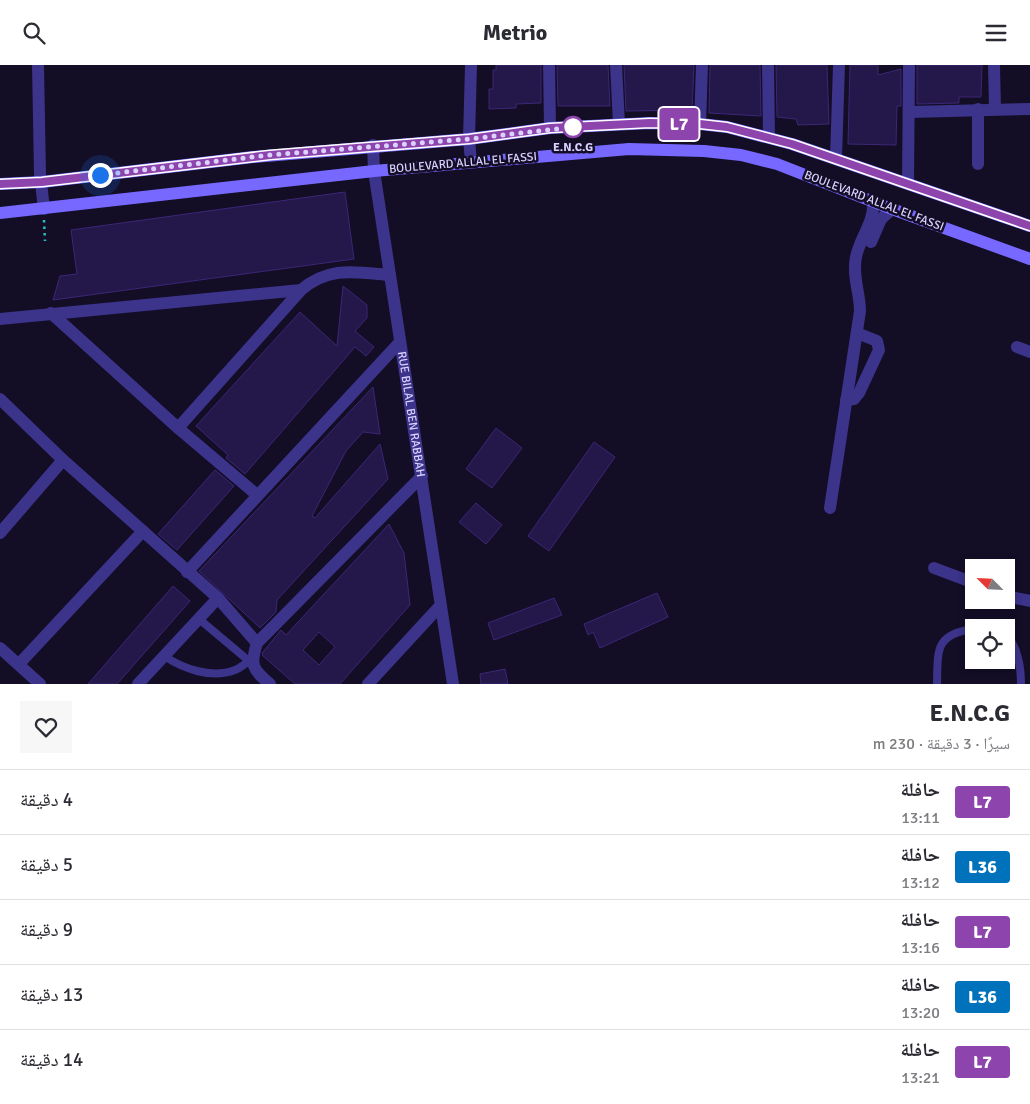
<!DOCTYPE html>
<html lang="ar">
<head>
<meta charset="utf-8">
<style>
	:root { --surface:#fff; --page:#f7f7f7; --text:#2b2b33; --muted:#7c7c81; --line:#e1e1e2 }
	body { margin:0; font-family:Signika,"Noto Naskh Arabic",sans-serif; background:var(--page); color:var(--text); direction:rtl; height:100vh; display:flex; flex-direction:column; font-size:19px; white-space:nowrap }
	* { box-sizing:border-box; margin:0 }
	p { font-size:16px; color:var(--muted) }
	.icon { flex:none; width:28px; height:28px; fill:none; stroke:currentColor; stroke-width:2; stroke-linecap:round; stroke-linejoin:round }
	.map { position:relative; height:619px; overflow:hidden; direction:ltr }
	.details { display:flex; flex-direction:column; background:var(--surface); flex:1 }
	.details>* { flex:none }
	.badge { padding:0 10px; border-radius:4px; font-size:18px; line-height:32px }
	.needle { width:32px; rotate:294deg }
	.tools { position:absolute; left:965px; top:494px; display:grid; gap:10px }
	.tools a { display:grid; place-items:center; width:50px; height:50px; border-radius:0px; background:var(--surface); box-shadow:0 2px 8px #0003; font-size:25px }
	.you { position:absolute; width:25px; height:25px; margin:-12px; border:4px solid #fff; border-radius:50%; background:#1a73e8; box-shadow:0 0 0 8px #1a73e833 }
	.map>.badge { position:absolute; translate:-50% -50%; box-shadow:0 0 0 2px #fff }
	.round { display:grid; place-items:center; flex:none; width:52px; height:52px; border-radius:0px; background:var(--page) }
	.headline { display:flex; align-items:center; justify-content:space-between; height:85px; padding:0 20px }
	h1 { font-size:24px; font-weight:800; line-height:38px }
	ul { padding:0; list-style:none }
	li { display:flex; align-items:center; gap:15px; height:65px; padding:0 20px; border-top:1px solid var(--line) }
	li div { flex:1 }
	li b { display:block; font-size:19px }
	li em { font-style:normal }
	li .badge { min-width:55px; font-weight:700; text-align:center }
	header { display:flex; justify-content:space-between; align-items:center; height:65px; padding:0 20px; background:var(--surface); font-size:22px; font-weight:800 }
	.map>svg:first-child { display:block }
</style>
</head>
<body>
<header><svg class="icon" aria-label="menu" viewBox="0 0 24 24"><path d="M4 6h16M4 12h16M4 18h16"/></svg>Metrio<svg class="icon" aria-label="search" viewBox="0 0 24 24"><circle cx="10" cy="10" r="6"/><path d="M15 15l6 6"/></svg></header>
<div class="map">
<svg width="1030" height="619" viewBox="0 0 1030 619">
	<rect width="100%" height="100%" fill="#130d26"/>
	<path fill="#241749" stroke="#3c2777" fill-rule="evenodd" d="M496 0H541V38L516 39V43L489 44V24H493V5H496Z
		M557 0H608L610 41H558Z
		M624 0H694L692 45 626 46Z
		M710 0H760L761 51 709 48Z
		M776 0H827L829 59 798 60 796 54 777 52Z
		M850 0H878V10L901 4V41H897L896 80 848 79Z
		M917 0H982L981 32H959V38L917 39Z
		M345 127 354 194 53 235 60 211 77 209 71 165Z
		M343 221 367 240V253L355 266 374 282 366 291 355 282 245 409 226 393 228 390 196 361 300 247 337 281Z
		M373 322 380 369 363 367 346 386 312 451 315 453 380 379 388 414 277 535 276 547 260 563 199 506Z
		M496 363 522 383 492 423 466 404Z
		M594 377 615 392 549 486 528 471Z
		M215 405 234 421 177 485 158 469Z
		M476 438 502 460 486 479 459 457Z
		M389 459 404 488 410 540 340 619H295L262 590 263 587 281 565 286 570ZM319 567 335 582 319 600 303 585Z
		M173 521 190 536 117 619H88Z
		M657 528 668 552 600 583 593 567 588 570 584 559Z
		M554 533 562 550 494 575 488 558Z
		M505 604 508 619H481L480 609Z"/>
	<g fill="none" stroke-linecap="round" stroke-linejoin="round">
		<path stroke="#23c1c2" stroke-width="2.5" stroke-dasharray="2.5 4" stroke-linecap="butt" d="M44 155 45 176"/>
		<path stroke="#3c338a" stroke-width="8" d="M199 554 249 596
			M989 562H993
			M1006 571C1018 580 1021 604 1021 619
			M164 591C184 604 211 614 235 605 241 603 245 597 252 596
			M937 619C938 586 934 569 974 564"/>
		<g stroke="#3c338a" stroke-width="12">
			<path d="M38 0 40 109 44 144"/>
			<path d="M471 0 469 74 471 97"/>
			<path d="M549 0 550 63"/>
			<path d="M616 0 619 59"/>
			<path d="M768 0 769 72"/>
			<path d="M994 0 995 44"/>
			<path d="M910 47 1030 44"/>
			<path d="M700 59 702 0"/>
			<path id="s1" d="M373 80 374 106 453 619"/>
			<path d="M836 93 839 0"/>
			<path d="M978 99V44"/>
			<path d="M908 119 909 0"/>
			<path d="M871 177 881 154 892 144"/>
			<path d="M51 248 178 363 257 430"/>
			<path d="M0 254 301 225"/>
			<path d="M1017 282 1030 287"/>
			<path d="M0 334 63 395 218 533 257 578"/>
			<path d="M846 335 854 334 859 328 879 285 877 276 857 268"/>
			<path d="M178 363 301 225C329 201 355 207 390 210"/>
			<path d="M830 443 860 246C860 228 852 211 856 192 860 172 875 157 873 136"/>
			<path d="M0 468 63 395"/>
			<path d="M934 503 974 518"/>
			<path d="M187 507 399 278"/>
			<path d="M1006 531 1030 536"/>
			<path d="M0 583 40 619"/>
			<path d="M19 599 143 466"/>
			<path d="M138 619 218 533"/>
			<path d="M270 619C252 604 250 600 257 578L422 411"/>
			<path d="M368 619 439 542"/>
		</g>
		<path stroke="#7769ff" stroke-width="12" d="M0 119 42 117 253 92 469 74 550 63 650 58 700 59 727 62 792 79 1030 161
			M0 148 374 106 629 84 704 86 741 90 777 99 892 144 1030 194"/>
	</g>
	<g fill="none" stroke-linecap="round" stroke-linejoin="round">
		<defs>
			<path id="line" d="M0 119 42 117 270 90 469 74 550 63 650 58 700 59 727 62 792 79 1030 161"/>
		</defs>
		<use href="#line" stroke="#fff" stroke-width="11"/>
		<use href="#line" stroke="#8e44ad" stroke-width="8"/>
		<path stroke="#dad2ff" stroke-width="5" stroke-dasharray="0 9" d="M100 110 270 90 469 74 573 62"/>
	</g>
	<circle fill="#fff" stroke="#8e44ad" stroke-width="2.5" cx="573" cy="62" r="10"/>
	<g text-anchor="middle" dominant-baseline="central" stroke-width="5" stroke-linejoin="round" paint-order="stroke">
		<g font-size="12" font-weight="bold" fill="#dad2ff" stroke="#130d26">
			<text x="573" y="82">E.N.C.G</text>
		</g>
		<g font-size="12" fill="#dad2ff" stroke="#130d26">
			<text transform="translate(463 98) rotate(-5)">BOULEVARD ALLAL EL FASSI</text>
			<text transform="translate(874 136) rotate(21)">BOULEVARD ALLAL EL FASSI</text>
			<text stroke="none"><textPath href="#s1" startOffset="272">RUE BILAL BEN RABBAH</textPath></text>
		</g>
	</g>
</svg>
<div class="tools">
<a><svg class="needle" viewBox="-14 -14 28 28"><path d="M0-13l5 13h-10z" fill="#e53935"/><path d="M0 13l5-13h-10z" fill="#7c7c81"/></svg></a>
<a><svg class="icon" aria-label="locate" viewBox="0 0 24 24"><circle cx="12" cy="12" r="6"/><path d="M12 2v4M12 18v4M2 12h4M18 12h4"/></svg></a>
</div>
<div class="you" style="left:100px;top:110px"></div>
<b class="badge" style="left:679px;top:59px;background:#8e44ad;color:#fff">L7</b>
</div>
<section class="details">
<div class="headline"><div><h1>E.N.C.G</h1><p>سيرًا · 3 دقيقة · 230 m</p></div><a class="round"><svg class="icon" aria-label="heart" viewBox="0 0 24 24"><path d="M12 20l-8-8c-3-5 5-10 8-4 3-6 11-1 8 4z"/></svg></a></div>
<ul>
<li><span class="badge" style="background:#8e44ad;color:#fff">L7</span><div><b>حافلة</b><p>13:11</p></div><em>4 دقيقة</em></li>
<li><span class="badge" style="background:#0072bc;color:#fff">L36</span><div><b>حافلة</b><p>13:12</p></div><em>5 دقيقة</em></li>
<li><span class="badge" style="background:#8e44ad;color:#fff">L7</span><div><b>حافلة</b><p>13:16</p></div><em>9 دقيقة</em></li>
<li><span class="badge" style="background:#0072bc;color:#fff">L36</span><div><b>حافلة</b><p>13:20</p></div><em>13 دقيقة</em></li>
<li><span class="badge" style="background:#8e44ad;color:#fff">L7</span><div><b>حافلة</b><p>13:21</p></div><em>14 دقيقة</em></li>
</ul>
</section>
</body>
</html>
